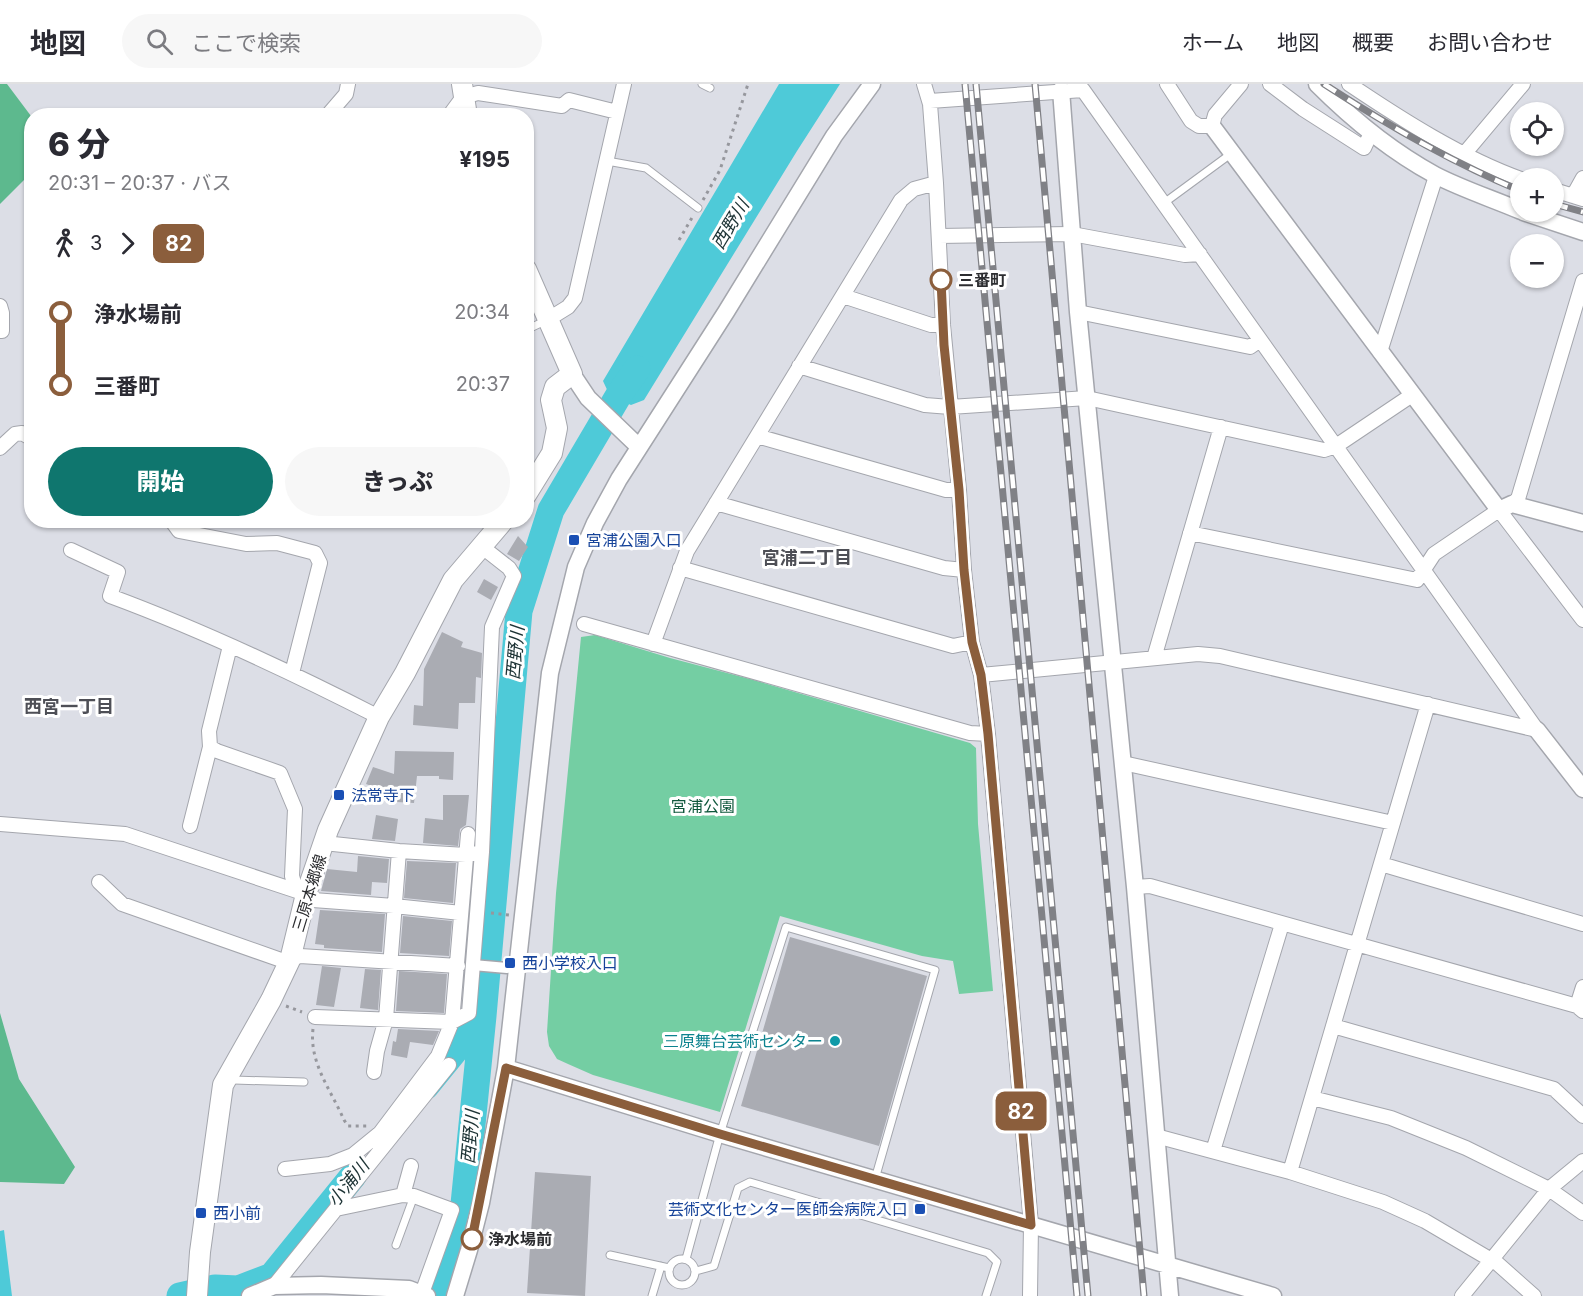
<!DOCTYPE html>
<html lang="ja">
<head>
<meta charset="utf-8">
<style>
	:root { --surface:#fff; --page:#f7f7f7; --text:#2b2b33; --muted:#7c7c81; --line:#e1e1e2; --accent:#0f766e }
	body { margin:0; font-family:Inter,"Noto Sans JP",sans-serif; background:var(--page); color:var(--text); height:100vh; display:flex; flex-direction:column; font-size:22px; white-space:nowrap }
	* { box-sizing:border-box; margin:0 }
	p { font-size:20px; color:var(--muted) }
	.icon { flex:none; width:33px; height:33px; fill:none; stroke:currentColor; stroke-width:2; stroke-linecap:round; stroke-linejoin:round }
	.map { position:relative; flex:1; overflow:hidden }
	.sheet { position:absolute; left:24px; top:24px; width:510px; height:420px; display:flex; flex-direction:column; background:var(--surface); border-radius:24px; box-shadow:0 2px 4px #0004 }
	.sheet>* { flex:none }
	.badge { padding:0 12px; border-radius:9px; font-size:21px; line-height:39px }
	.fabs { position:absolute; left:1510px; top:18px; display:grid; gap:12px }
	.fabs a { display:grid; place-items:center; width:54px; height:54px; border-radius:50%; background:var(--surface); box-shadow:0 2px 4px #0004; font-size:30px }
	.map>.badge { position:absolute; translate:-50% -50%; box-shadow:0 0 0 3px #fff }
	.legs { display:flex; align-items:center; gap:9px; height:66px; padding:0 24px; font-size:20px }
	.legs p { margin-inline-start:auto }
	.headline { display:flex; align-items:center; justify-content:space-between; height:102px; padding:0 24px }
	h1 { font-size:33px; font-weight:800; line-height:45px }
	.button { display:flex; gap:12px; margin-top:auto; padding:12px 24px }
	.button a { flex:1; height:69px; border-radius:36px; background:var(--accent); color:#fff; font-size:24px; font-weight:800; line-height:69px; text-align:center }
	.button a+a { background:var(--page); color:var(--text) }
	ul { padding:0 24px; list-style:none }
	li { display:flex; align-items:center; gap:21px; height:72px; font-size:22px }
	li i { display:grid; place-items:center; width:9px; height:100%; margin:0 8px; background:currentColor }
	li i::after { content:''; width:15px; height:15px; margin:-8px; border:4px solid; border-radius:50%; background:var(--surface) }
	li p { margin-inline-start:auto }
	li:first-child i { background:linear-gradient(#0000 50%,currentColor 0) }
	li:last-child i { background:linear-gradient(currentColor 50%,#0000 0) }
	header { display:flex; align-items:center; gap:36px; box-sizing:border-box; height:84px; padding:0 30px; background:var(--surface); border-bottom:2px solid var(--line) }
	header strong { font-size:28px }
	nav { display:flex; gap:33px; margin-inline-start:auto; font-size:21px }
	.search { width:420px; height:54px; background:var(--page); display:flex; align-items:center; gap:15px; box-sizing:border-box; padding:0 21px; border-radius:33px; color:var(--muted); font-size:22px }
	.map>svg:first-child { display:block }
</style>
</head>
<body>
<header>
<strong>地図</strong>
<div class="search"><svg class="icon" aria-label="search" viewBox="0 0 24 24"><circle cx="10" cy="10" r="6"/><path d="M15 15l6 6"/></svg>ここで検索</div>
<nav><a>ホーム</a><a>地図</a><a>概要</a><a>お問い合わせ</a></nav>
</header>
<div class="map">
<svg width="1583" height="1212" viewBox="0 0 1583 1212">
	<rect width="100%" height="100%" fill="#dcdee6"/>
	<path fill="#74cea3" d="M595 551 670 574 750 595 970 659 976 664 978 740 993 907 959 910 953 877 922 872 780 832 720 1028 593 991 568 980 557 975 549 962 547 948 556 809 581 553Z"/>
	<path fill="#5db98e" d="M0 0H7L31 32V81L28 92 0 120Z
		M0 929 19 995 75 1083 64 1100 0 1098Z"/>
	<path fill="#4ecad8" d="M779 0H840L797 67 644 316 631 321 610 312 603 297Z
		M4 1146 12 1212H0V1147Z"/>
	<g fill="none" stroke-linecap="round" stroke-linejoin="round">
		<path stroke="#4ecad8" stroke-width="27" d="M426 1002 483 932
			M180 1212 215 1204 238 1205 272 1192 353 1092
			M442 1212 464 1120 483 932 519 527 551 426 620 309 637 285"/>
	</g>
	<path fill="#aaacb3" d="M518 452 528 463 519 477 507 470Z
		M484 495 498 503 491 516 477 508Z
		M442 548 463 558 461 563 482 569 481 594 476 593 475 619H459L458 645 413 641 414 621 423 622 424 585Z
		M395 667 454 668 453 696 439 695V692H417L414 719 397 718V711L366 700 373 683 394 690Z
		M443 711H469L466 741 460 745 458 762 423 759 425 734 443 736Z
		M376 731 398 735 395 757 372 755Z
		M358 772 389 775 387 799 372 798 371 811 321 807 327 785 357 788Z
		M407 777 456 779 453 819 404 814Z
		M320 826 385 830 382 868 324 864V861L315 860Z
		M403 832 452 837 449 872 400 869Z
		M790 853 927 892 879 1062 741 1022Z
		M322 882 341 884 334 923 316 921Z
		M365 885 381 886 378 926 360 924Z
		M399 887 447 890 444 929 396 927Z
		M398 945 439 947 433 961 410 958 407 974 391 971 393 957 396 958Z
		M535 1088 591 1092 585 1212 527 1209Z"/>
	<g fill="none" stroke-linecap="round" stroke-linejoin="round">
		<defs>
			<path id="service" d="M702 0 710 4
				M607 77 646 84 698 124
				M1164 119 1232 69
				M526 246 547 236
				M229 993 234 996 304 998
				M396 1161 414 1112
				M610 1171 669 1184
				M669 1188a13 13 0 1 1 26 0a13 13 0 1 1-26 0Z
				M686 1175 720 1050 786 843 935 886 875 1095
				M696 1187 714 1182 738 1104 750 1098 988 1169 997 1178 986 1212
				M652 1212 661 1182"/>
			<path id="pedestrian" d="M473 881 507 884"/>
			<path id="minor" d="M924 0 930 20 936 99 943 241 959 406 964 486 972 558 981 591 988 650 1029 1117 1031 1141 1030 1212
				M1167 0 1191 37 1199 42H1212L1215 31 1241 0
				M1270 0 1303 25 1364 64 1371 49
				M1349 0C1401 35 1462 74 1521 95
				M930 17 1083 6 1537 646
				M327 32 346 10 348 0
				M449 32 463 13 478 9 562 22 569 16 617 28
				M1465 69 1523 0
				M1554 106 1583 115
				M1573 112 1583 94
				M939 152 1072 150 1185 171 1200 170
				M843 212 931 241H943
				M0 222 2 229V247H0
				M1078 228 1250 263 1260 256
				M547 236 568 223 575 214 624 0
				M1380 268 1436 92
				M799 282 925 321 950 323 1087 314 1324 366 1336 362 1412 311
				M757 352 946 406H959
				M0 364 15 350 22 349 32 355
				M716 419 944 484 964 486
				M1512 420 1518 415 1583 197
				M171 436 179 447 246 460 277 459 315 469 320 479 292 589
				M1190 449 1417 496 1434 470 1499 426 1583 536
				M71 466 118 488 110 512C202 546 291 588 379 633
				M680 484 953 562 972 558
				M584 540 970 649 988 650
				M653 560 687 467 901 116 914 105 936 99
				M1154 574 1221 343
				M981 591 1198 570 1220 572 1537 646
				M210 663 217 667 280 689 295 725 292 792 294 799 313 816 394 822 461 829
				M1123 679 1393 739
				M0 740 125 750 303 809
				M190 742 210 663 209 647 230 562
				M324 759 399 767 466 771 482 768 492 543 514 492 509 484 481 462
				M1381 780 1583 840
				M99 798 122 820 284 877 300 872 458 882
				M1135 803 1150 802 1577 922 1583 927
				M1577 922 1583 903
				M315 933 452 938 469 929 482 768
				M1333 942 1554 1005 1583 1032
				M374 988 377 967 386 935 399 767
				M1312 1014 1391 1034 1466 1064 1549 1105 1583 1129
				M1156 1052 1290 1088 1383 1118 1425 1137 1498 1180 1534 1212
				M1213 1067 1282 840
				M285 1085 330 1080 353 1071 380 1049 438 972 452 938 468 750
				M1290 1088 1428 620
				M403 1111 411 1082
				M337 1125 338 1119 449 981
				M274 1202 336 1125 403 1111 414 1112 452 1126 421 1212
				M1462 1212 1549 1105 1583 1077"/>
			<path id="tertiary" d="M1317 0C1352 35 1391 67 1435 91 1462 105 1493 115 1521 127
				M1061 6 1078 228 1135 803 1170 1212
				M1212 42 1499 426 1512 420 1583 439
				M1523 128 1583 148
				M572 290 588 314 639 363
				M1537 646 1583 705
				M506 984 720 1050 1273 1212
				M250 1212 274 1202 321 1201 409 1205 427 1212
				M455 1212 469 1166 481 1119 506 984 550 589 576 483 595 439 619 395 726 228 834 52 872 0"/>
			<path id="secondary" d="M462 0 467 32
				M526 185 572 290 555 303 551 316 557 344 552 369 526 411
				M197 1212 200 1168 223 1001 271 916 290 876 306 810 328 746 379 633 405 589 453 496 504 436"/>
		</defs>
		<use href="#service" stroke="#a4a6ad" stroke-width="9"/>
		<use href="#pedestrian" stroke="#a4a6ad" stroke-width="13"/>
		<use href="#minor" stroke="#a4a6ad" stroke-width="16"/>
		<use href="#tertiary" stroke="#a4a6ad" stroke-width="19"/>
		<use href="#secondary" stroke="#a4a6ad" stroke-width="22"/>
		<path stroke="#96979d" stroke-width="3" stroke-dasharray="3 4.5" stroke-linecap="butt" d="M703 116 720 86 748 0
			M679 156 693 132
			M491 829 509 831
			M286 922 302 928
			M313 945C309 979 331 1006 344 1036L348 1042H367"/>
		<use href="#service" stroke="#fff" stroke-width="7"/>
		<use href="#pedestrian" stroke="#fff" stroke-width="10"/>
		<use href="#minor" stroke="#fff" stroke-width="14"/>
		<use href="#tertiary" stroke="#fff" stroke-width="16"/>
		<use href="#secondary" stroke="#fff" stroke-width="20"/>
		<defs>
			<path id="rail" d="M965 0 1077 1212
				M976 0 1088 1212
				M1035 0 1144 1212
				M1324 0C1387 41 1451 78 1521 107
				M1554 120 1583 128"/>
		</defs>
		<use href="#rail" stroke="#808186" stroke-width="7"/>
		<use href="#rail" stroke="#fff" stroke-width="4.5" stroke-dasharray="14" stroke-linecap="butt"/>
	</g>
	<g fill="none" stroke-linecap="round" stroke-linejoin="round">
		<defs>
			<path id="line-1" d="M472 1155 506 984 720 1050 1031 1141 988 650 981 591 972 558 964 486 959 406 944 261 941 196"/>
		</defs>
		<use href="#line-1" stroke="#fff" stroke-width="14"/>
		<use href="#line-1" stroke="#8b5e3c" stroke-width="9"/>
	</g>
	<g fill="#fff" stroke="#8b5e3c" stroke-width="3">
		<circle cx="941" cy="196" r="10"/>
		<circle cx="472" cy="1155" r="10"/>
	</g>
	<g fill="#1a4fb4" stroke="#fff" stroke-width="2">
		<rect x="568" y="450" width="12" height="12" rx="3"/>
		<rect x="333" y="705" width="12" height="12" rx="3"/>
		<rect x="504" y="873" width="12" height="12" rx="3"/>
		<rect x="914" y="1119" width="12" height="12" rx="3"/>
		<rect x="195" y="1123" width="12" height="12" rx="3"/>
	</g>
	<circle fill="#0f9aa8" stroke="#fff" stroke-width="2" cx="835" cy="957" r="6"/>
	<g text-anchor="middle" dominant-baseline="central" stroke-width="6" stroke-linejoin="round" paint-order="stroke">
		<g font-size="16" font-weight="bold" fill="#2c2d30" stroke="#fff" text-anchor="start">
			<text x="958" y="196">三番町</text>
			<text x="488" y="1155">浄水場前</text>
		</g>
		<g font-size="16" fill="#164399" stroke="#fff" text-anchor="start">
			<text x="586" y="456">宮浦公園入口</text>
			<text x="351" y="711">法常寺下</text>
			<text x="522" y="879">西小学校入口</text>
			<text x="908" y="1125" text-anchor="end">芸術文化センター医師会病院入口</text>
			<text x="213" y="1129">西小前</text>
		</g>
		<g font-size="16" fill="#0f583c" stroke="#fff">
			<text x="703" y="722">宮浦公園</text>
		</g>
		<g font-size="16" fill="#2c2d30" stroke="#fff">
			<text transform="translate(309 809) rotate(-73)">三原本郷線</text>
		</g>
		<g font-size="16" fill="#0d838f" stroke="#fff" text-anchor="end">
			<text x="823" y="957">三原舞台芸術センター</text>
		</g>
		<g font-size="18" font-style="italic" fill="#1c3234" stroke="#fff">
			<text transform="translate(730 140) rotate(-59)">西野川</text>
			<text transform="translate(515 569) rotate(-85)">西野川</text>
			<text transform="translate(470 1053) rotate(-85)">西野川</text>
			<text transform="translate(348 1099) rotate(-51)">小浦川</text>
		</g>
		<g font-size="18" font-weight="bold" fill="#4e4f56" stroke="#fff">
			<text x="807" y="473">宮浦二丁目</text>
			<text x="69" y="622">西宮一丁目</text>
		</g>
	</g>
</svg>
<div class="fabs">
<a><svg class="icon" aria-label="locate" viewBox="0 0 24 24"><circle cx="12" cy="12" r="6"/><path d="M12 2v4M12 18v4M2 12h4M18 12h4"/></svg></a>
<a>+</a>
<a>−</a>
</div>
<b class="badge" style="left:1021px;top:1027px;background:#8b5e3c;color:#fff">82</b>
<section class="sheet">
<div class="headline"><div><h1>6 分</h1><p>20:31 – 20:37 · バス</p></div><b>¥195</b></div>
<div class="legs"><svg class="icon" aria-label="walk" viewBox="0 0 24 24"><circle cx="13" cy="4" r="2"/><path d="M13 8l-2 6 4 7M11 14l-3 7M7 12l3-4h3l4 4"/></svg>3<svg class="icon" aria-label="forward" viewBox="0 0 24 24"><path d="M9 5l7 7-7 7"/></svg><b class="badge" style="background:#8b5e3c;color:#fff">82</b></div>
<ul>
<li><i style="color:#8b5e3c"></i><b>浄水場前</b><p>20:34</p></li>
<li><i style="color:#8b5e3c"></i><b>三番町</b><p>20:37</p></li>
</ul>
<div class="button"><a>開始</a><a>きっぷ</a></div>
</section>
</div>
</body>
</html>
